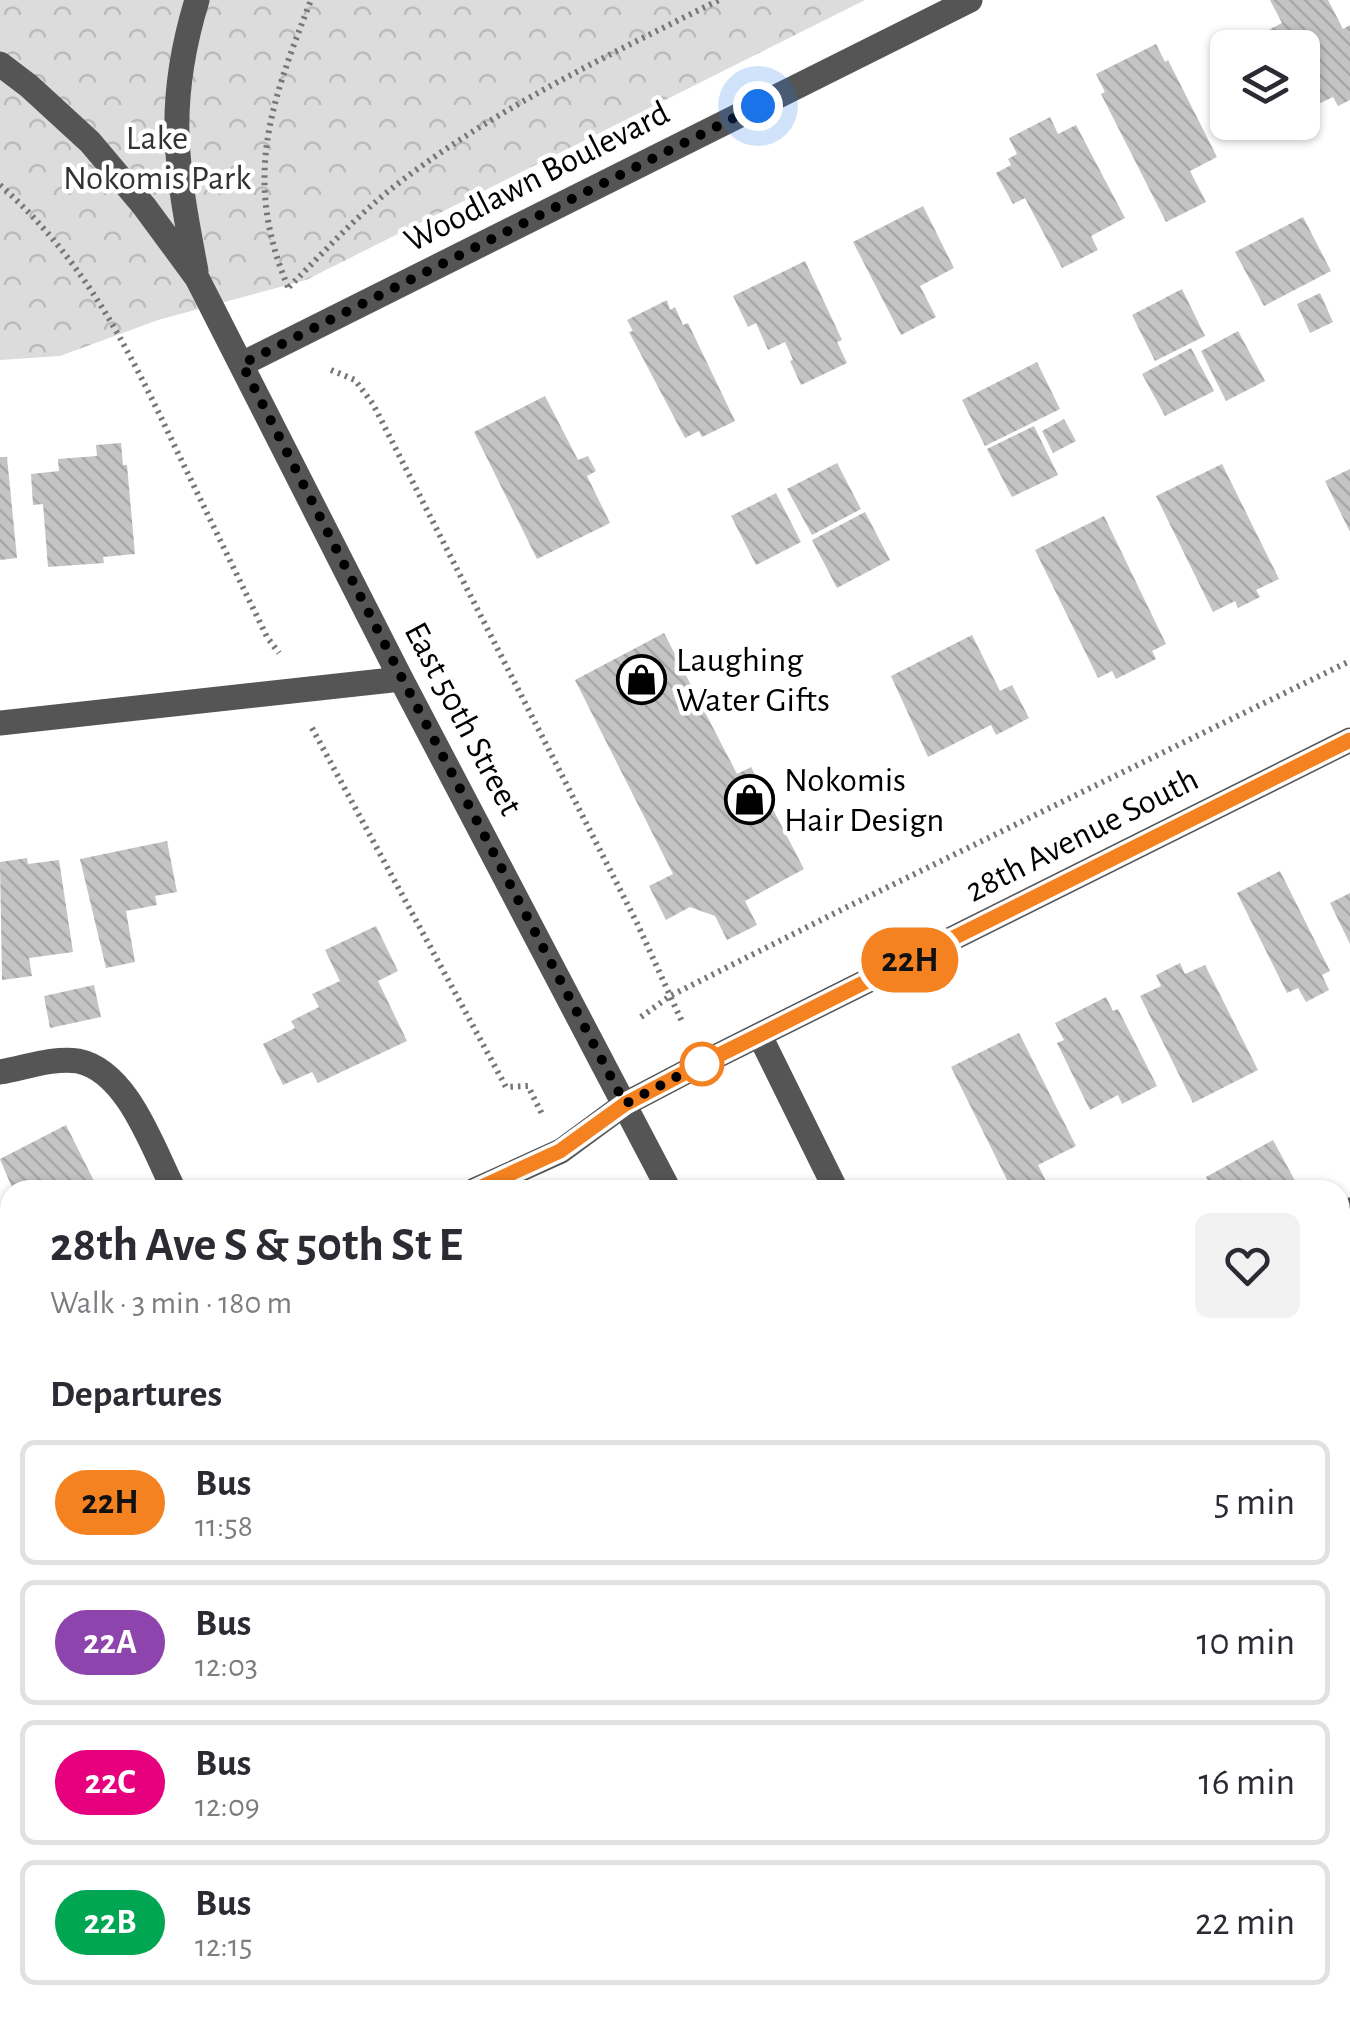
<!DOCTYPE html>
<html lang="en">
<head>
<meta charset="utf-8">
<style>
	:root { --surface:#fff; --page:#f2f2f3; --text:#2b2b33; --muted:#7c7c81; --line:#e1e1e2 }
	body { margin:0; font-family:"Alegreya Sans",sans-serif; background:var(--page); color:var(--text); height:100vh; display:flex; flex-direction:column; font-size:38px; white-space:nowrap }
	* { box-sizing:border-box; margin:0 }
	p { font-size:32px; color:var(--muted) }
	.icon { flex:none; width:55px; height:55px; fill:none; stroke:currentColor; stroke-width:2; stroke-linecap:round; stroke-linejoin:round }
	.map { position:relative; flex:1; overflow:hidden }
	.drawer { position:absolute; left:0px; top:1180px; width:1350px; height:842px; display:flex; flex-direction:column; background:var(--surface); border-radius:30px 30px 0 0; box-shadow:0 2px 8px #0004 }
	.drawer>* { flex:none }
	.badge { padding:0 20px; border-radius:32px; font-size:35px; line-height:65px }
	.tools { position:absolute; left:1210px; top:30px; display:grid; gap:20px }
	.tools a { display:grid; place-items:center; width:110px; height:110px; border-radius:15px; background:var(--surface); box-shadow:0 2px 8px #0004; font-size:50px }
	.you { position:absolute; width:50px; height:50px; margin:-25px; border:8px solid #fff; border-radius:50%; background:#1a73e8; box-shadow:0 0 0 15px #1a73e833 }
	.map>.badge { position:absolute; translate:-50% -50%; box-shadow:0 0 0 5px #fff }
	h2 { padding:0 50px; font-size:38px; line-height:90px }
	.round { display:grid; place-items:center; flex:none; width:105px; height:105px; border-radius:15px; background:var(--page) }
	.head { display:flex; align-items:center; justify-content:space-between; height:170px; padding:0 50px }
	h1 { font-size:48px; font-weight:700; line-height:75px }
	ul { padding:0; list-style:none }
	li { display:flex; align-items:center; gap:30px; height:125px; margin:0 20px 15px; padding:0 30px; border:5px solid var(--line); border-radius:15px }
	li div { flex:1 }
	li b { display:block; font-size:38px }
	li em { font-style:normal }
	li .badge { min-width:110px; font-weight:700; text-align:center }
	.map>svg:first-child { display:block }
</style>
</head>
<body>
<div class="map">
<svg width="1350" height="2022" viewBox="0 0 1350 2022">
	<defs>
		<pattern id="forest-crowns" width="20" height="18" patternUnits="userSpaceOnUse" patternTransform="scale(2.5)"><rect width="20" height="18" fill="#dcdcdc"/><path d="M2 6a3 3 0 1 1 6 0M12 15a3 3 0 1 1 6 0" fill="none" stroke="#bbb"/></pattern>
		<pattern id="building-back-hatch" width="6" height="6" patternUnits="userSpaceOnUse" patternTransform="scale(2.5)"><rect width="6" height="6" fill="#c4c4c4"/><path d="M-1 5l2 2M0 0l6 6M5-1l2 2" fill="none" stroke="#a7a7a7"/></pattern>
	</defs>
	<rect width="100%" height="100%" fill="#fff"/>
	<path fill="url(#forest-crowns)" d="M0 0H865L306 280 158 320 60 356 0 360Z"/>
	<path fill="url(#building-back-hatch)" d="M1270 0H1328L1343 29 1350 25V100L1338 106 1333 97 1302 112V48H1234L1282 23Z
		M1156 44 1165 62 1168 60 1217 157 1190 171 1206 202 1166 222 1101 94 1105 92 1096 74Z
		M1050 117 1058 134 1076 125 1125 218 1091 236 1098 250 1062 268 1025 198 1013 204 996 173 1011 165 1008 159 1017 154 1009 138Z
		M923 206 954 268 920 286 936 317 901 335 853 242Z
		M1303 217 1331 271 1264 306 1235 252Z
		M805 261 842 340 837 342 847 363 801 385 790 361 793 360 785 342 768 350 756 323 748 327 733 296Z
		M1182 289 1205 336 1155 361 1132 315Z
		M1320 293 1333 322 1310 333 1297 304Z
		M667 300 670 310 675 307 683 325 688 323 735 421 702 437 699 431 685 438 629 332 633 331 627 320Z
		M1238 331 1265 381 1226 401 1201 351Z
		M1191 348 1214 391 1165 416 1142 374Z
		M1037 362 1060 409 985 446 962 400Z
		M545 396 578 460 588 456 596 471 587 476 610 523 537 559 474 432Z
		M1064 419 1076 441 1053 453 1042 431Z
		M1034 426 1058 475 1012 497 987 449Z
		M121 443 123 465H127L135 554 103 557 104 563 48 567 43 504 33 505 31 474 59 471 58 459 97 456 96 445Z
		M0 457H7L17 558 0 560Z
		M837 463 861 509 812 535 787 489Z
		M1222 464 1279 579 1256 590 1260 597 1238 608 1235 601 1213 612 1156 496Z
		M1350 469V532L1325 481Z
		M776 493 801 542 756 565 731 516Z
		M865 512 890 560 837 588 812 540Z
		M1104 516 1166 644 1152 651 1156 659 1116 679 1112 671 1098 678 1035 550Z
		M664 633 737 774 751 767 804 869 745 901 757 925 727 940 715 916 690 907 666 920 649 886 673 874 575 680Z
		M972 635 1000 691 1012 685 1029 718 996 735 991 725 928 757 891 676Z
		M167 841 177 892 155 896 157 905 126 911 135 962 106 968 80 859Z
		M27 858 28 864 59 860 73 952 29 958 32 976 2 980 0 862Z
		M1280 871 1330 971 1322 975 1329 990 1306 1002 1298 988 1287 993 1237 893Z
		M1350 893V944L1330 903Z
		M376 926 398 971 378 981 407 1041 318 1083 312 1072 283 1085 263 1044 295 1028 291 1021 319 1007 312 994 340 981 325 950Z
		M1180 963 1185 974 1205 965 1258 1070 1193 1103 1140 996 1161 986 1156 975Z
		M94 985 101 1017 50 1028 44 996Z
		M1106 997 1113 1011 1118 1009 1157 1086 1122 1104 1118 1095 1090 1110 1057 1043 1064 1040 1055 1023Z
		M1019 1033 1076 1146 1038 1165 1049 1187 1043 1190H1012L951 1067Z
		M66 1125 95 1183 81 1190H13L0 1159Z
		M1273 1140 1300 1190H1213L1206 1177Z
		M1346 1231 1350 1239V1294L1340 1299V1234Z
		M0 1609 10 1629V1751L0 1756Z
		M10 1898V1937L2 1941 0 1903Z
		M128 2012H205L210 2022H133Z
		M237 2012H317L322 2022H242Z
		M1313 2012H1335L1339 2022H1294Z"/>
	<g fill="none" stroke-linecap="round" stroke-linejoin="round">
		<path stroke="#777" stroke-width="6" stroke-dasharray="2.5 5" stroke-linecap="butt" d="M0 185C86 261 129 350 177 451 207 513 237 575 267 637L279 653
			M288 287C242 178 271 103 311 0
			M289 287C325 251 359 213 400 182 498 107 609 55 719 0
			M331 370 355 380 373 404 637 923 683 1024
			M312 728 506 1087 528 1086 543 1116
			M641 1017 670 996 845 908 1350 661
			M974 2012 979 2022
			M801 2022 820 2012"/>
		<path stroke="#555" stroke-width="25" d="M0 64 29 86 90 142 144 206 197 278 401 679 669 1190
			M196 271C176 166 165 105 197 0
			M242 364 970 0
			M0 723 401 679
			M760 1036 836 1190
			M0 1072C24 1068 54 1057 78 1061 128 1071 153 1149 174 1190
			M475 1190 561 1151 625 1104 705 1062 1350 740
			M1340 1215 1350 1210
			M0 1418 10 1413
			M1340 1674 1350 1669
			M0 1883 10 1878
			M1091 2012 1096 2022
			M644 2022 663 2012"/>
	</g>
	<g fill="none" stroke-linecap="round" stroke-linejoin="round">
		<defs>
			<path id="line" d="M475 1190 560 1151 625 1104 705 1062 1350 740"/>
		</defs>
		<use href="#line" stroke="#fff" stroke-width="22"/>
		<use href="#line" stroke="#f58220" stroke-width="15"/>
		<path stroke="#000" stroke-width="10" stroke-dasharray="0 18" d="M702 1064 705 1062 625 1104 402 678 242 364 758 106"/>
	</g>
	<defs>
		<symbol id="shop-ring" viewBox="-11 -11 22 22"><circle r="9.5" fill="#fff" stroke="#000" stroke-width="1.5"/><path d="M-5-2.5h2.3a2.7 3.5 0 0 1 5.4 0H5L5.5 6h-11ZM-1.5-2.5h3a1.5 2.3 0 0 0-3 0Z" fill="#000"/></symbol>
	</defs>
	<g fill-rule="evenodd">
		<use href="#shop-ring" x="614" y="652" width="55" height="55"/>
		<use href="#shop-ring" x="722" y="772" width="55" height="55"/>
	</g>
	<circle fill="#fff" stroke="#f58220" stroke-width="5" cx="702" cy="1064" r="20"/>
	<g text-anchor="middle" dominant-baseline="central" stroke-width="9" stroke-linejoin="round" paint-order="stroke">
		<g font-size="35" fill="#333" stroke="#fff">
			<text x="157" y="138">Lake<tspan x="157" dy="40">Nokomis Park</tspan></text>
		</g>
		<g font-size="35" fill="#000" stroke="#fff">
			<text transform="translate(537 177) rotate(-27)">Woodlawn Boulevard</text>
			<text transform="translate(463 719) rotate(62)">East 50th Street</text>
			<text transform="translate(1082 835) rotate(-27)">28th Avenue South</text>
		</g>
		<g font-size="35" fill="#000" stroke="#fff" text-anchor="start">
			<text x="676" y="660">Laughing<tspan x="676" dy="40">Water Gifts</tspan></text>
			<text x="784" y="780">Nokomis<tspan x="784" dy="40">Hair Design</tspan></text>
		</g>
	</g>
</svg>
<div class="tools">
<a><svg class="icon" aria-label="layers" viewBox="0 0 24 24"><path d="M12 4l9 5-9 5-9-5zM3 14l9 5 9-5"/></svg></a>
</div>
<div class="you" style="left:758px;top:106px"></div>
<b class="badge" style="left:910px;top:960px;background:#f58220;color:#111">22H</b>
<section class="drawer">
<div class="head"><div><h1>28th Ave S &amp; 50th St E</h1><p>Walk · 3 min · 180 m</p></div><a class="round"><svg class="icon" aria-label="heart" viewBox="0 0 24 24"><path d="M12 20l-8-8c-3-5 5-10 8-4 3-6 11-1 8 4z"/></svg></a></div>
<h2>Departures</h2>
<ul>
<li><span class="badge" style="background:#f58220;color:#111">22H</span><div><b>Bus</b><p>11:58</p></div><em>5 min</em></li>
<li><span class="badge" style="background:#8e44ad;color:#fff">22A</span><div><b>Bus</b><p>12:03</p></div><em>10 min</em></li>
<li><span class="badge" style="background:#e6007e;color:#fff">22C</span><div><b>Bus</b><p>12:09</p></div><em>16 min</em></li>
<li><span class="badge" style="background:#00a651;color:#fff">22B</span><div><b>Bus</b><p>12:15</p></div><em>22 min</em></li>
</ul>
</section>
</div>
</body>
</html>
